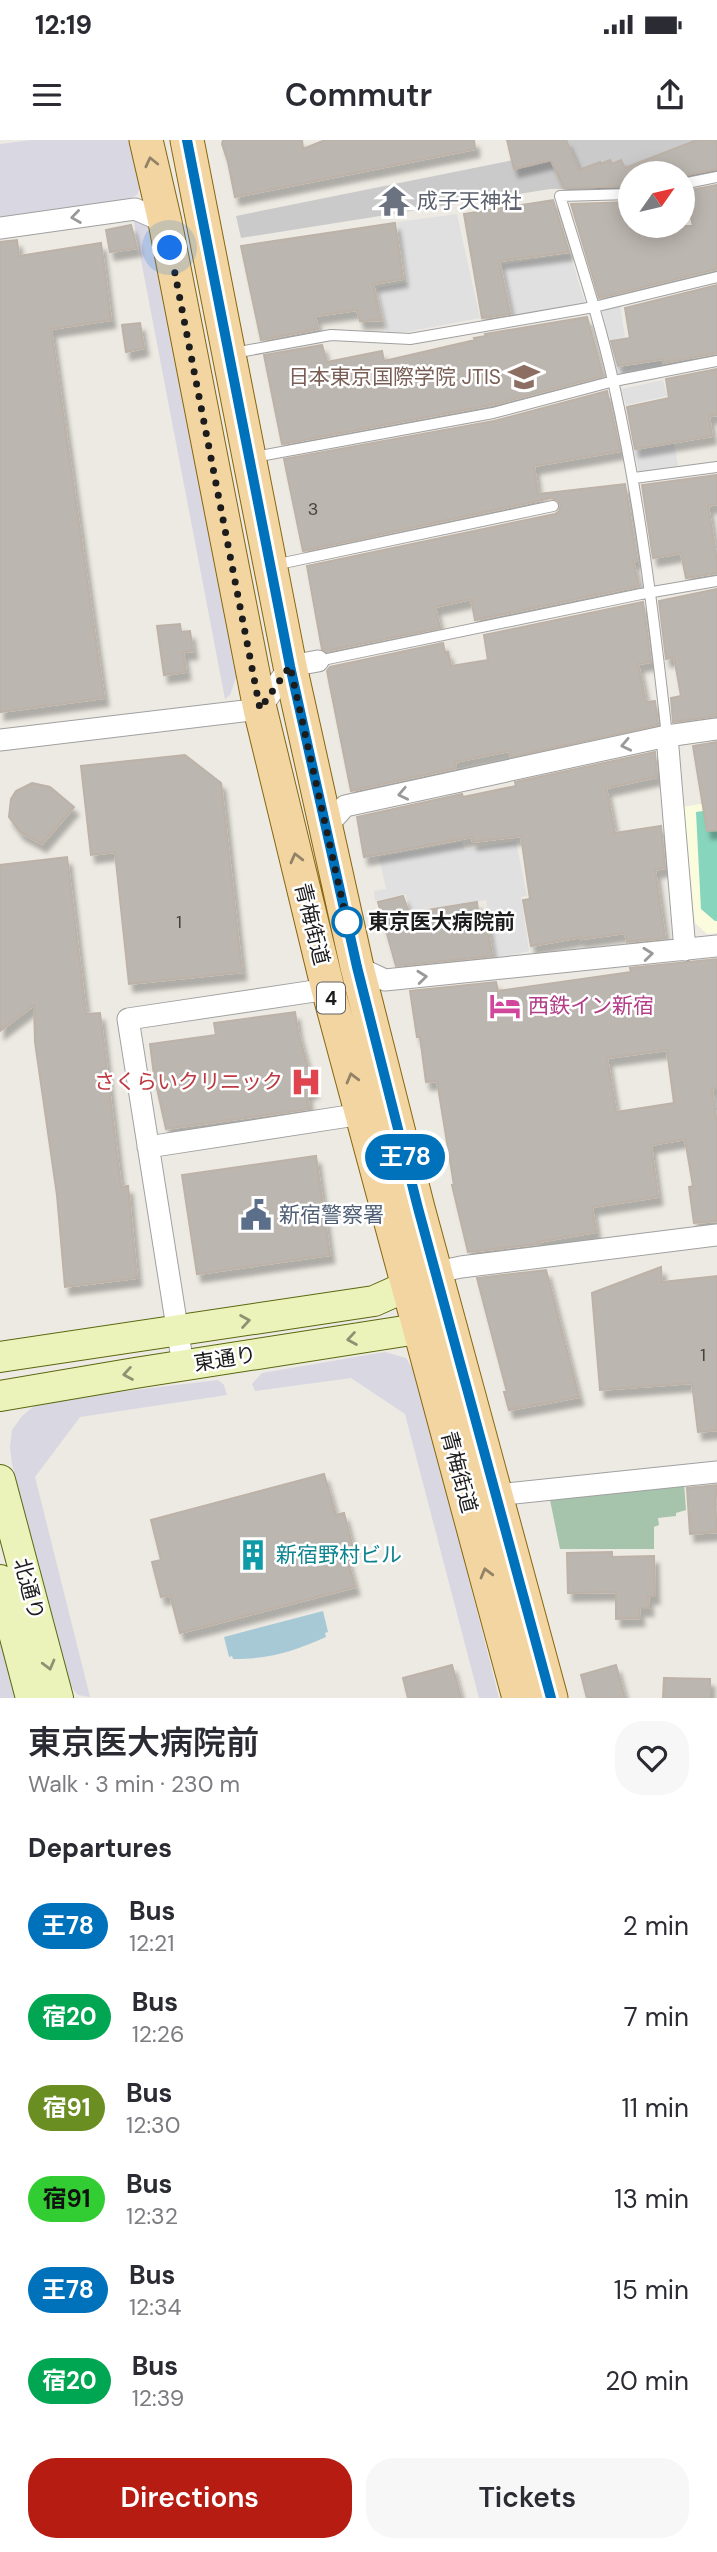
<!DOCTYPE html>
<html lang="en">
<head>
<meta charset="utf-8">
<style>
	:root { --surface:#fff; --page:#f7f7f7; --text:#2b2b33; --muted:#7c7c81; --accent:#b61c12 }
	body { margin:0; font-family:"DM Sans","Noto Sans JP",sans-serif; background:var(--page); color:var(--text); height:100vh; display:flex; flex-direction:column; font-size:26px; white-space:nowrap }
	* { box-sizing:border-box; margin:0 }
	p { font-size:23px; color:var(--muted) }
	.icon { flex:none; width:38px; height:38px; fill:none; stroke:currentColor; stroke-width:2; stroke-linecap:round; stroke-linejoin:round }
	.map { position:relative; height:1558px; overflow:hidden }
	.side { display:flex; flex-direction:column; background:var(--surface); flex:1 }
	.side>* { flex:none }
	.badge { padding:0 14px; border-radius:23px; font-size:24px; line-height:46px }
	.needle { width:46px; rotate:56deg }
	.fabs { position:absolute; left:618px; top:21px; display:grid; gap:14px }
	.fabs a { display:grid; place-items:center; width:77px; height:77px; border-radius:50%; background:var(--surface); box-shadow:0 4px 18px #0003; font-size:35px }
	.you { position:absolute; width:35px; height:35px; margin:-18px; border:5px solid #fff; border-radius:50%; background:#1a73e8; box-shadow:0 0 0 10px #1a73e833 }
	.map>.badge { position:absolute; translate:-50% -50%; box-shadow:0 0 0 4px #fff }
	h2 { padding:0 28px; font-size:26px; line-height:63px }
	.round { display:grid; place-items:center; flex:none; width:74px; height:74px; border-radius:28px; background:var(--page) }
	.overview { display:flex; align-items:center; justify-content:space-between; height:119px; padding:0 28px }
	h1 { font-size:33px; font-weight:600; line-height:52px }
	.cta { display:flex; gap:14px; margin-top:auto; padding:14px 28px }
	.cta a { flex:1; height:80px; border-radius:28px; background:var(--accent); color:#fff; font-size:28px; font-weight:600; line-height:80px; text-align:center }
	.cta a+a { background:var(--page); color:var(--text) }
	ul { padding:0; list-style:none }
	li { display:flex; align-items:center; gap:21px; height:91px; padding:0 28px }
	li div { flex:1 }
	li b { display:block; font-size:26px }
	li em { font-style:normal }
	li .badge { min-width:77px; font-weight:700; text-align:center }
	.status { display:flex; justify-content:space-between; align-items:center; height:49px; padding:0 35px; background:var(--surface); direction:ltr }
	.status svg { height:19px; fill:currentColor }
	header { display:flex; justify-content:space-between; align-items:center; height:91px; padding:0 28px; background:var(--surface); font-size:32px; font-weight:600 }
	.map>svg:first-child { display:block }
</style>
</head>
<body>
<div class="status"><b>12:19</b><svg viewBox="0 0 49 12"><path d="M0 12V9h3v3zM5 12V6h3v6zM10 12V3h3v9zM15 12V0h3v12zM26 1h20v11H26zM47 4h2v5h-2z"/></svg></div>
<header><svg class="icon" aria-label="menu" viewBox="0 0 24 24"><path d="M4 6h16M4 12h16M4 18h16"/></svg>Commutr<svg class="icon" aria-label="share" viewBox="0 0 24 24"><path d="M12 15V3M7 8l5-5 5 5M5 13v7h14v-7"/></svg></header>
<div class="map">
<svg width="717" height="1558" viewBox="0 0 717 1558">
	<defs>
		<filter id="shadow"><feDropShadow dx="4.5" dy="8" stdDeviation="2" flood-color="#0004"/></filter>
	</defs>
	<rect width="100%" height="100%" fill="#edeae3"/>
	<path fill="#fafcdd" d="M717 661V793L707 794 695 783 683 667Z"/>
	<path fill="#cacaca" d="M540 0H717V32L683 38 682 33H630V47L621 49H550L241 98 236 76 543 14Z"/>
	<path fill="#a6c3ac" d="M684 1343 686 1370 676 1373V1376L658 1378 659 1385 654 1387V1409H560L550 1360Z"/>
	<path fill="#87d5bc" d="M717 669V781H715L701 769 696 672Z"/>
	<path fill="#e0e0e0" d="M457 74 480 178 407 192 387 193 378 148 408 142 397 82Z
		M570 114 585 163 513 175 502 125Z
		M620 165 625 197 608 201 602 169Z
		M614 201 622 227 693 216 695 225 616 237 608 203Z
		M663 240 667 256 626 265 621 249Z
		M674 303 678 326 639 332 634 310Z
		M516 701 527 756 521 757 529 811 496 819 486 760 410 771 405 754 375 761 374 751 386 749 379 717 462 702 465 710Z"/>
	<path fill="#d8d7e2" d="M32 0H130L140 48 137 55 118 63 0 81V4Z
		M133 78 144 80 150 90 238 532 230 555 225 559Z
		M385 1212 406 1218 418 1238 499 1558H479L405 1274 351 1238 255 1251 252 1244 262 1233Z
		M218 1240 224 1245 227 1255 80 1277 35 1337 90 1557 78 1555 71 1547 12 1324 10 1307 12 1290 22 1276 33 1267 51 1260Z
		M0 1491 18 1558H0Z"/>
	<path fill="#a7c9d6" d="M323 1471 328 1492 325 1493 326 1497C292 1512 270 1519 233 1519L232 1516 229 1517 224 1497Z"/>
	<path fill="#bcb6b0" stroke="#bdb2a7" stroke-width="2" fill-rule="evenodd" filter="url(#shadow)" d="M223 0H302L303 9 325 0H474L475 9 235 57 228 22 222 4Z
		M507 0H566L579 30 600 22 601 24 610 20 612 24 621 20 625 28 697 0H717V29L682 36V33H630V46L564 48 551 20 514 29Z
		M717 45V129L599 158 571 64 630 62V86H693L685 51Z
		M553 60 569 112 499 121 510 174 482 178 464 74Z
		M395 83 403 139 373 144 381 180 360 181 357 170 315 176 318 189 261 200 241 106Z
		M131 85 137 108 110 112 106 90Z
		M17 100 19 116 101 103 111 180 51 189 104 558 0 572V102Z
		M717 145V213L663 223V219L618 226 611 201 630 198 625 168Z
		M587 177 603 236 491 265 282 304 264 215 322 205 327 222 382 211 384 221 475 200 474 198 486 196 485 194Z
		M140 183 144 208 126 212 122 185Z
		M717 229V275L709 276 712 296 635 309 627 267 669 258 666 239Z
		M607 251 620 311 534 326 538 354 625 344 637 420 633 421 639 446 475 480 471 459 435 467 440 488 326 511 322 509 307 426 555 374 559 371 561 365 558 360 551 358 303 411 284 319 494 281Z
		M717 335V364L708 366 717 420V433L686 438 681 413 653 418 642 345Z
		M717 449V576L673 582 671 558 681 556 674 517 666 519 659 461Z
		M643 462 651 522 638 524 646 562 655 561 658 585 511 617 509 611 455 622 456 628 351 651 327 531 330 527 443 503 445 513 448 512 451 526 488 520 484 495Z
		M180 484 181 492 190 491 193 511 183 512 186 532 164 535 157 486Z
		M717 602V690L707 691 693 606Z
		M655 612 657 637 606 648 615 693 661 686 665 728 655 730 665 798 627 802 625 793 581 799V797L531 806 523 760 530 759 521 696 473 702 472 697 364 717 357 677 462 654 463 657 516 646 515 642Z
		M185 615 221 643 242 832 129 844 115 712 91 715 81 626Z
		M32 643 50 647 74 667 42 704 20 692 9 677 11 659 16 651Z
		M67 717 86 874 100 873 121 1047 128 1046 137 1138 65 1147 57 1055 35 902 34 865 0 891V725Z
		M403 756 409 773 477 762 479 779 486 778 492 816 396 826 378 762Z
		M717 819V948H712L717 984V1081L694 1083 689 1047 693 1046 685 999 651 1005 658 1057 592 1067 596 1092 538 1102 539 1104 468 1112 452 1045H454L437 941 426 942 420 897H417L410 851 496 842 498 851 631 832 630 828ZM667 910 674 963 616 972 607 918Z
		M295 872 298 892 314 950 307 952 309 969 166 989 154 935 150 904 216 895 214 883Z
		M316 1016 330 1115 197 1134 182 1035Z
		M661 1127 662 1142 717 1136V1290L698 1292 692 1243 600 1250 592 1153Z
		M546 1130 579 1257 509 1270 504 1252H507L477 1138Z
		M324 1334 336 1375 344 1373 353 1408 345 1410 355 1447 180 1493 170 1455 161 1457 152 1422 161 1420 151 1380Z
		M717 1345 715 1364 717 1392 690 1394 687 1348Z
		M612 1412V1417L654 1416 655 1456H648L649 1468H639L640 1478 616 1479V1452L568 1453 567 1413Z
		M452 1525 461 1558H408L403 1538Z
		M616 1525 625 1558H587L581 1535Z
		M664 1538 710 1539V1558H663Z"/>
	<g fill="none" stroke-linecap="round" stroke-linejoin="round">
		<defs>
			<path id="lane" d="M682 44 717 37
				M630 54 560 56C579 118 600 181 614 245 640 361 654 478 667 596
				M234 213 331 195 410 199 594 167 717 137
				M254 317 493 273 614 241 717 221
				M634 338 717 327
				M274 425 553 366
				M318 521 641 454 717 441"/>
			<path id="street" d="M0 88 135 69 165 82
				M667 596 685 810
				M0 600 260 569 290 526 318 521
				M326 687 345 666 667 596 717 589
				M357 827 385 840 717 806
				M148 1007 362 974
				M437 1132 461 1127 717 1095
				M183 1225 128 879 328 849
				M496 1355 717 1332"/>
			<path id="secondary" d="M0 1217 374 1161 428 1137
				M0 1256 135 1233 443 1185
				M0 1340 58 1558
				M0 1440 31 1558"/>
			<path id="primary" d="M146 0 165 82 260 569 328 849 519 1558
				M187 0 290 526 357 827 418 1068 551 1558"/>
		</defs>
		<use href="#lane" stroke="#a0a0a0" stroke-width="12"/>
		<use href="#street" stroke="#a0a0a0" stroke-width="23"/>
		<use href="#secondary" stroke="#59680f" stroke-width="32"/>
		<use href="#primary" stroke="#87660e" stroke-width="35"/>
		<use href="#lane" stroke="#fff" stroke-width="10"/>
		<use href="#street" stroke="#fff" stroke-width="21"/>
		<use href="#secondary" stroke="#ecf3ba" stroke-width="30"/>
		<use href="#primary" stroke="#f3d5a2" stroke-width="33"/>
	</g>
	<defs><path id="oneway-chevron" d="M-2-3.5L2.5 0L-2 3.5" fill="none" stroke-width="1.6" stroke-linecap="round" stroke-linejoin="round" transform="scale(1.75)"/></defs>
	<g stroke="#928266">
		<use href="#oneway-chevron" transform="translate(151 22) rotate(-103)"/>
		<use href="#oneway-chevron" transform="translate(296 718) rotate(-104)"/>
		<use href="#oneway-chevron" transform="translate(352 938) rotate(-105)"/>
		<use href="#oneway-chevron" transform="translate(486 1433) rotate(-105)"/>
	</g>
	<g stroke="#999">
		<use href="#oneway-chevron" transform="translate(76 77) rotate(172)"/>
		<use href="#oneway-chevron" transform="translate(626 605) rotate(168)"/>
		<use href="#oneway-chevron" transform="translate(403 654) rotate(168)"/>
		<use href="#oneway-chevron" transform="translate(648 814) rotate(-6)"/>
		<use href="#oneway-chevron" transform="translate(422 837) rotate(-6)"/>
	</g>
	<g stroke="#8e9273">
		<use href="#oneway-chevron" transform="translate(245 1181) rotate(-9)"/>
		<use href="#oneway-chevron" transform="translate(352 1199) rotate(171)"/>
		<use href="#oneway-chevron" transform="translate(128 1234) rotate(170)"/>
		<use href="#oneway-chevron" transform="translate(49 1525) rotate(75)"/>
	</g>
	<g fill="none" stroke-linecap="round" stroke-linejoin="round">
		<defs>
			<path id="line" d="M187 0 290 526 357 827 418 1068 551 1558"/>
		</defs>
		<use href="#line" stroke="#fff" stroke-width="16"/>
		<use href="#line" stroke="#0072bc" stroke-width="10"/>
		<path stroke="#1c1c1c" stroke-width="7" stroke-dasharray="0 12.6" d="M170 108 260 569 290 526 347 782"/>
	</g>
	<defs>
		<symbol id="temple-bare" viewBox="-9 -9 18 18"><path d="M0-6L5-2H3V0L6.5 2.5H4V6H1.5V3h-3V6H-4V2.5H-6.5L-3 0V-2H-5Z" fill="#6b7280" stroke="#fff" stroke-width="2.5" paint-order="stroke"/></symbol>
		<symbol id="university-bare" viewBox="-9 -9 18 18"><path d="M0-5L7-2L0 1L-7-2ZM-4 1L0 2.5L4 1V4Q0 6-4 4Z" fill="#8d6e63" stroke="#fff" stroke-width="2.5" paint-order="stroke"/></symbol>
		<symbol id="hotel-bare" viewBox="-9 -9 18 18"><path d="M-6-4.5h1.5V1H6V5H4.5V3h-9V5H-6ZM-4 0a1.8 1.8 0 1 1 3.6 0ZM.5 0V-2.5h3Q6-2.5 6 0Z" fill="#d1479c" stroke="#fff" stroke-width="2.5" paint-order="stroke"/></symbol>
		<symbol id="hospital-bare" viewBox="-9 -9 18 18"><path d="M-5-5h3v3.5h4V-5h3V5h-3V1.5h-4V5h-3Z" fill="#e0444e" stroke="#fff" stroke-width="2.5" paint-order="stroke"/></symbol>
		<symbol id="civic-bare" viewBox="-9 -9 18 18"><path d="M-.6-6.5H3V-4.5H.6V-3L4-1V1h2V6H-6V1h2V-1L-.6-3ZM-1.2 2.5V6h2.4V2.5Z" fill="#5c6f8a" stroke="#fff" stroke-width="2.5" paint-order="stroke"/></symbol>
		<symbol id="building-bare" viewBox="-9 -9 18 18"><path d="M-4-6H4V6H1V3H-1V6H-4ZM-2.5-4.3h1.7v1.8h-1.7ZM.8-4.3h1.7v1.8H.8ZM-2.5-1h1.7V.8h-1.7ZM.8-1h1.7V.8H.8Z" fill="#0f9aa8" stroke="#fff" stroke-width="2.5" paint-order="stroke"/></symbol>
	</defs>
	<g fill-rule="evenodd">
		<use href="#temple-bare" x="372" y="39" width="44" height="44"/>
		<use href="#university-bare" x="502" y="215" width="44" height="44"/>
		<use href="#hotel-bare" x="483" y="844" width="44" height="44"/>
		<use href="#hospital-bare" x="284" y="920" width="44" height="44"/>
		<use href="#civic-bare" x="234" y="1053" width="44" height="44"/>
		<use href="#building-bare" x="231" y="1393" width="44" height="44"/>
	</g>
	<circle fill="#fff" stroke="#0072bc" stroke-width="3.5" cx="347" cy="782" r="14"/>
	<g text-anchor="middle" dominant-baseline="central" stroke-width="5" stroke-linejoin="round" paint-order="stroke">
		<g font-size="18" fill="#444241">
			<text x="313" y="369">3</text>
			<text x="179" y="782">1</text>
			<text x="703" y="1215">1</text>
		</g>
		<rect fill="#fff" stroke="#606060" stroke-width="2" x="317" y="842.5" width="28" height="31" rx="5"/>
		<g font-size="19" font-weight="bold" fill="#1c1c1c">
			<text x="331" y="858">4</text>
		</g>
		<g font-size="21" fill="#5b616d" stroke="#fff" text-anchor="start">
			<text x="417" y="61">成子天神社</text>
		</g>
		<g font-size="21" fill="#785e54" stroke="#fff" text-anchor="end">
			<text x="501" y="237">日本東京国際学院 JTIS</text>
		</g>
		<g font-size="21" font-weight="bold" fill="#1c1c1c" stroke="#fff" text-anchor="start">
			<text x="368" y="782">東京医大病院前</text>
		</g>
		<g font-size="21" fill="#1c1c1c" stroke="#fff">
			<text transform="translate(312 784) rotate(76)">青梅街道</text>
			<text transform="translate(225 1219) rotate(-9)">東通り</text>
			<text transform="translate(459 1332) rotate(75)">青梅街道</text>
			<text transform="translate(29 1449) rotate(75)">北通り</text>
		</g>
		<g font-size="21" fill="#b23c85" stroke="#fff" text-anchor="start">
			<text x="528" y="866">西鉄イン新宿</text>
		</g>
		<g font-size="21" fill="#be3a42" stroke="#fff" text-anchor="end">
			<text x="283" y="942">さくらいクリニック</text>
		</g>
		<g font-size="21" fill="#4e5e75" stroke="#fff" text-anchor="start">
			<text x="279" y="1075">新宿警察署</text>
		</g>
		<g font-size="21" fill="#0d838f" stroke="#fff" text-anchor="start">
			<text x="276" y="1415">新宿野村ビル</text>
		</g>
	</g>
</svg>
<div class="fabs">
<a><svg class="needle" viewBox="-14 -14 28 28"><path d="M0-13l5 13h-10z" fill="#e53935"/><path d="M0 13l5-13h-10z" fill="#7c7c81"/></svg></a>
</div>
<div class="you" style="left:170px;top:108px"></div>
<b class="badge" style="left:405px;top:1017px;background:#0072bc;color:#fff">王78</b>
</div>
<section class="side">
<div class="overview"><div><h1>東京医大病院前</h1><p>Walk · 3 min · 230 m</p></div><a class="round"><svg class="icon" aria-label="heart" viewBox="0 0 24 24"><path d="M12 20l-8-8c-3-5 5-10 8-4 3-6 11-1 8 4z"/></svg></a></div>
<h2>Departures</h2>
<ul>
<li><span class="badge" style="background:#0072bc;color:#fff">王78</span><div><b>Bus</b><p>12:21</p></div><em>2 min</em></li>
<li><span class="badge" style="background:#00a651;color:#fff">宿20</span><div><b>Bus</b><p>12:26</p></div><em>7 min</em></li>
<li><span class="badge" style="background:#6b8e23;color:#fff">宿91</span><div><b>Bus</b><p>12:30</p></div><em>11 min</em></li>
<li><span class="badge" style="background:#32cd32;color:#111">宿91</span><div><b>Bus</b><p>12:32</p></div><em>13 min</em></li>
<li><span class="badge" style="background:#0072bc;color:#fff">王78</span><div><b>Bus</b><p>12:34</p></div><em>15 min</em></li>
<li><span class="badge" style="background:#00a651;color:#fff">宿20</span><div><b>Bus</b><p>12:39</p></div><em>20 min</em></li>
</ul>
<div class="cta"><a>Directions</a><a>Tickets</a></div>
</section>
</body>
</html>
